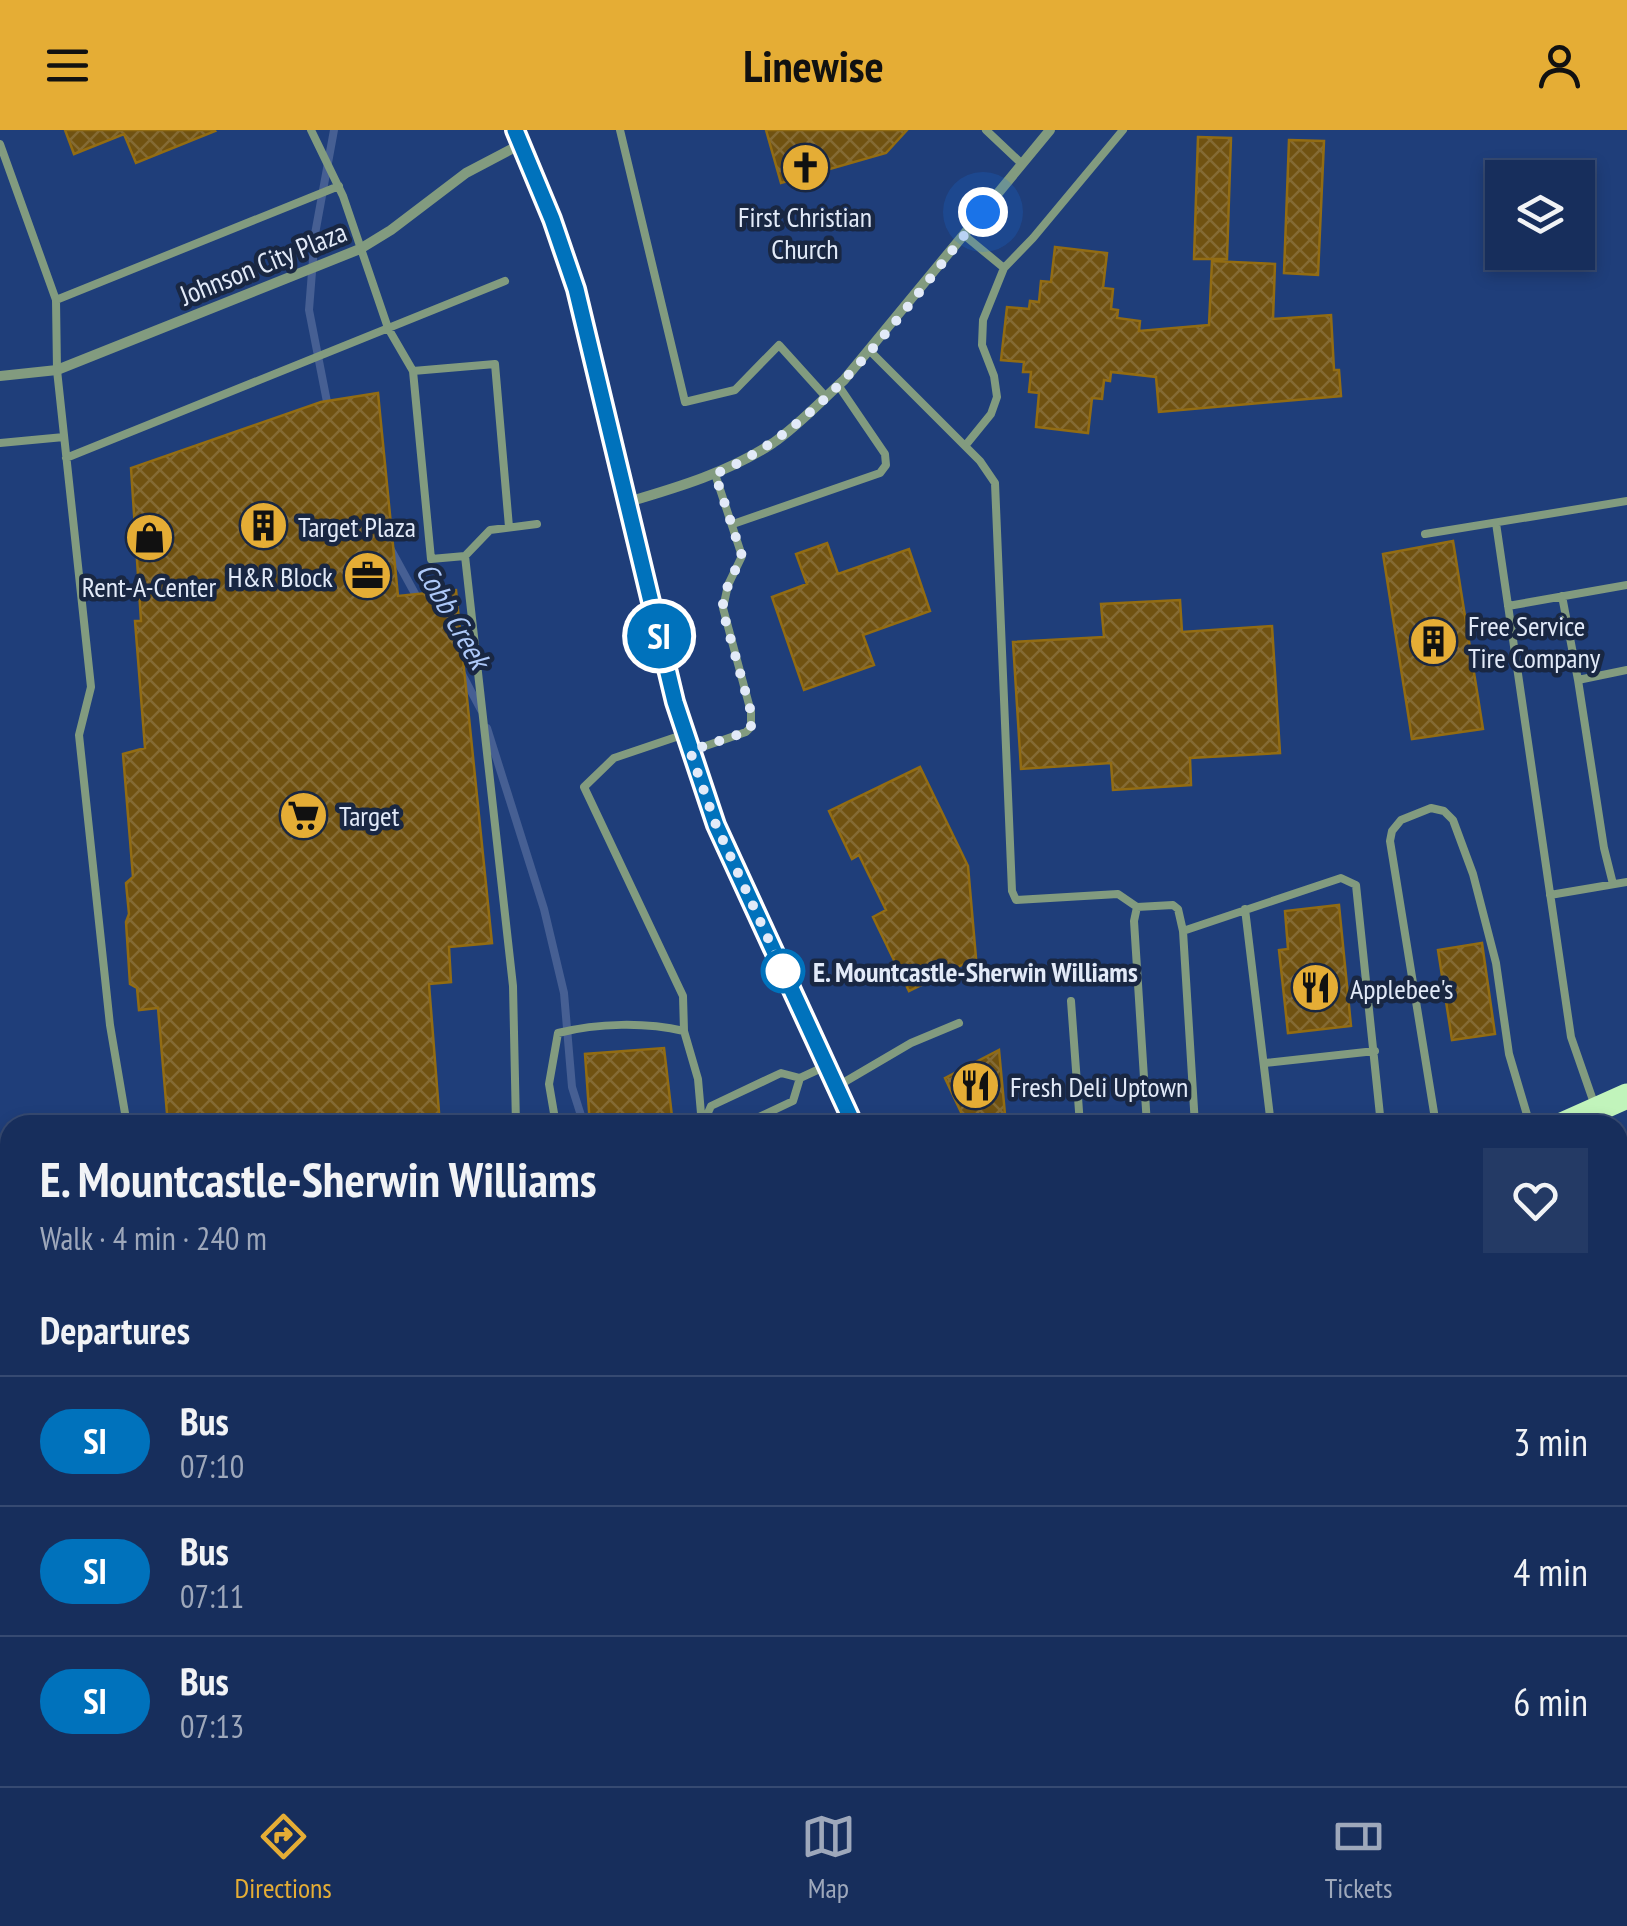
<!DOCTYPE html>
<html lang="en">
<head>
<meta charset="utf-8">
<style>
	:root { --surface:#172e5c; --page:#243a65; --text:#f1f3f6; --muted:#9ea8bb; --line:#364a72; --accent:#e5ad35 }
	body { margin:0; font-family:"PT Sans Narrow",sans-serif; background:var(--page); color:var(--text); height:100vh; display:flex; flex-direction:column; font-size:38px; white-space:nowrap }
	* { box-sizing:border-box; margin:0 }
	p { font-size:32px; color:var(--muted) }
	.icon { flex:none; width:55px; height:55px; fill:none; stroke:currentColor; stroke-width:2; stroke-linecap:round; stroke-linejoin:round }
	.map { position:relative; flex:1; overflow:hidden }
	.sheet { position:absolute; left:0px; top:985px; width:1628px; height:672px; display:flex; flex-direction:column; background:var(--surface); border-radius:30px 30px 0 0; box-shadow:0 5px 15px #0003,0 0 0 2px var(--line) }
	.sheet>* { flex:none }
	.badge { padding:0 20px; border-radius:32px; font-size:35px; line-height:65px }
	.tools { position:absolute; left:1485px; top:30px; display:grid; gap:20px }
	.tools a { display:grid; place-items:center; width:110px; height:110px; border-radius:0px; background:var(--surface); box-shadow:0 5px 15px #0003,0 0 0 2px var(--line); font-size:50px }
	.you { position:absolute; width:50px; height:50px; margin:-25px; border:8px solid #fff; border-radius:50%; background:#1a73e8; box-shadow:0 0 0 15px #1a73e833 }
	.map>.badge { position:absolute; translate:-50% -50%; box-shadow:0 0 0 5px #fff }
	h2 { padding:0 40px; font-size:38px; line-height:90px }
	.round { display:grid; place-items:center; flex:none; width:105px; height:105px; border-radius:0px; background:var(--page) }
	.head { display:flex; align-items:center; justify-content:space-between; height:170px; padding:0 40px }
	h1 { font-size:48px; font-weight:600; line-height:75px }
	ul { padding:0; list-style:none }
	li { display:flex; align-items:center; gap:30px; height:130px; padding:0 40px; border-top:2px solid var(--line) }
	li div { flex:1 }
	li b { display:block; font-size:38px }
	li em { font-style:normal }
	li .badge { min-width:110px; font-weight:700; text-align:center }
	header { display:flex; justify-content:space-between; align-items:center; height:130px; padding:0 40px; background:var(--accent); color:#111; font-size:45px; font-weight:600 }
	.tabs { display:flex; justify-content:space-around; align-items:center; height:140px; border-top:2px solid var(--line); background:var(--surface); font-size:28px; color:var(--muted) }
	.tabs a { display:grid; justify-items:center; gap:5px }
	.tabs .on { color:var(--accent) }
	.map>svg:first-child { display:block }
</style>
</head>
<body>
<header><svg class="icon" aria-label="menu" viewBox="0 0 24 24"><path d="M4 6h16M4 12h16M4 18h16"/></svg>Linewise<svg class="icon" aria-label="person" viewBox="0 0 24 24"><circle cx="12" cy="8" r="4"/><path d="M4 21q1-7 8-7t8 7"/></svg></header>
<div class="map">
<svg width="1627" height="1656" viewBox="0 0 1627 1656">
	<defs>
		<pattern id="building-cross-hatch" width="8" height="8" patternUnits="userSpaceOnUse" patternTransform="scale(2.5)"><rect width="8" height="8" fill="#705211"/><path d="M0 0l8 8M0 8l8-8" fill="none" stroke="#846b34"/></pattern>
	</defs>
	<rect width="100%" height="100%" fill="#1f3e7a"/>
	<g fill="none" stroke-linecap="round" stroke-linejoin="round">
		<path stroke="#465f93" stroke-width="8" d="M328 277 309 180 315 104 334 0
			M390 418 419 471
			M462 544 481 580
			M487 598 544 779 564 863 572 957 584 995
			M1618 1642 1627 1650"/>
	</g>
	<path fill="url(#building-cross-hatch)" stroke="#926c13" stroke-width="2.5" d="M65 0H214L215 1 136 33 124 4 74 24Z
		M766 0H907L886 23 781 53Z
		M1198 7 1231 8 1227 129H1194Z
		M1289 10 1324 11 1318 145 1284 143Z
		M1055 117 1107 123 1103 158 1113 159 1111 179 1118 180 1117 188 1140 191 1139 201 1209 195 1212 131 1275 134 1273 189 1331 185 1334 240H1339L1341 266 1159 282 1156 247 1111 242 1110 251 1104 250 1102 269 1092 268 1088 303 1036 297 1039 263 1029 262 1031 242H1023L1024 232 1001 230 1007 177 1029 179 1030 171 1039 172 1041 151 1051 152Z
		M378 263 398 466 456 460 492 813 449 817 451 852 429 854 440 995H168L158 878 139 880 137 858 130 854 126 792 129 784 126 753 133 747 123 624 145 618 135 491H141L131 338 321 272Z
		M1453 411 1483 599 1412 609 1383 424Z
		M827 413 838 444 909 419 930 481 863 505 874 535 804 560 772 467 807 454 796 424Z
		M1180 470 1182 502 1272 496 1280 623 1190 628 1191 655 1113 660 1111 633 1021 639 1013 512 1104 507 1101 474Z
		M920 637 968 736 976 828 909 861 873 787 886 780 859 725 852 729 829 681Z
		M1339 775 1351 896 1288 903 1279 820 1288 819 1285 781Z
		M1482 813 1495 904 1452 910 1438 820Z
		M664 918 673 995H590L585 924Z
		M999 920 1006 995H967L945 948Z"/>
	<g fill="none" stroke-linecap="round" stroke-linejoin="round">
		<path stroke="#829b7f" stroke-width="8" d="M311 0 343 66 388 198 413 241 431 429 465 426 490 400 537 394
			M620 0 685 272 735 260 779 215 826 267
			M986 0 1022 34
			M0 14 56 170 57 240 91 557 79 605 110 895 127 995
			M964 105 1004 138
			M56 170 339 56
			M869 220 980 331 995 353 1012 761 1016 770 1118 764 1137 777 1173 775 1178 779 1183 801 1195 995
			M413 241 495 234 509 397
			M0 313 64 307
			M965 316 991 284 997 267 994 246 982 215 983 190 1004 138 1033 108 1123 0
			M66 328 505 151
			M1496 393 1571 907 1595 976
			M733 394 880 343 886 335 885 324 838 255
			M1425 404 1627 371
			M465 426 513 856 516 995
			M1562 466 1578 550
			M1508 476 1627 455
			M691 621 746 602 751 597V582L723 478 728 455 742 426 715 344
			M1613 754 1604 718 1578 550 1627 540
			M1550 765 1627 752
			M1137 777 1134 791 1147 995
			M1245 779 1271 995
			M1183 801 1341 748 1356 755 1381 995
			M1071 871 1080 995
			M684 901 683 866 584 657 614 628 685 604
			M1265 933 1375 921
			M836 957 911 913 959 893
			M703 994 711 976 781 943 800 948 826 936
			M556 995 549 954 558 903C598 893 645 892 684 901L698 949 702 995
			M742 995 793 971 800 948
			M1436 995 1390 711 1392 701 1401 690 1431 678 1444 681 1453 690 1473 744 1496 833 1509 924 1530 995
			M1618 1181 1627 1202
			M0 1214 10 1213
			M0 1349 9 1436
			M1618 1349 1627 1344
			M1618 1359 1627 1379
			M0 1602 10 1598
			M52 1648 53 1656
			M317 1648 318 1656
			M536 1648 540 1656
			M602 1648 606 1656
			M891 1648 895 1656
			M1382 1648 1386 1656
			M1541 1648 1550 1656
			M419 1656 438 1648"/>
		<path stroke="#829b7f" stroke-width="10" d="M0 246 57 240 360 119 391 100 466 43 521 14
			M628 372C679 357 729 342 773 313 799 295 821 271 844 250L1050 0
			M1618 1470 1627 1460
			M1413 1656 1430 1648"/>
		<path stroke="#829b7f" stroke-width="18" d="M515 0 552 89 576 159 675 572 716 695 854 995
			M1154 1648 1158 1656"/>
		<path stroke="#c1f4bb" stroke-width="25" d="M1562 995 1627 966
			M139 1656 157 1648"/>
	</g>
	<g fill="none" stroke-linecap="round" stroke-linejoin="round">
		<defs>
			<path id="line" d="M515 0 552 89 576 159 675 572 716 695 854 995"/>
		</defs>
		<use href="#line" stroke="#fff" stroke-width="22"/>
		<use href="#line" stroke="#0072bc" stroke-width="15"/>
		<path stroke="#e2eaf8" stroke-width="10" stroke-dasharray="0 18" d="M783 841 716 695 690 621 746 602 751 596V582L722 478 728 455 742 426 715 344C827 297 908 173 983 82"/>
	</g>
	<defs>
		<symbol id="church-disc" viewBox="-11 -11 22 22"><circle r="9.5" fill="#e5ad35" stroke="#192742"/><path d="M-1.2-6h2.4v3.5h3.3v2.4h-3.3V6h-2.4V-.1h-3.3v-2.4h3.3Z" fill="#111"/></symbol>
		<symbol id="building-disc" viewBox="-11 -11 22 22"><circle r="9.5" fill="#e5ad35" stroke="#192742"/><path d="M-4-6H4V6H1V3H-1V6H-4ZM-2.5-4.3h1.7v1.8h-1.7ZM.8-4.3h1.7v1.8H.8ZM-2.5-1h1.7V.8h-1.7ZM.8-1h1.7V.8H.8Z" fill="#111"/></symbol>
		<symbol id="shop-disc" viewBox="-11 -11 22 22"><circle r="9.5" fill="#e5ad35" stroke="#192742"/><path d="M-5-2.5h2.3a2.7 3.5 0 0 1 5.4 0H5L5.5 6h-11ZM-1.5-2.5h3a1.5 2.3 0 0 0-3 0Z" fill="#111"/></symbol>
		<symbol id="office-disc" viewBox="-11 -11 22 22"><circle r="9.5" fill="#e5ad35" stroke="#192742"/><path d="M-6-3h4V-5.5h4V-3h4V5H-6ZM-1-4.5V-3h2v-1.5ZM-6 0V1H6V0Z" fill="#111"/></symbol>
		<symbol id="supermarket-disc" viewBox="-11 -11 22 22"><circle r="9.5" fill="#e5ad35" stroke="#192742"/><path d="M-6-5.5h2.5l.6 2H6L4.5 2H-2.5L-4.4-4H-6ZM-1.5 3.2a1.3 1.3 0 1 0 .1 0ZM3 3.2a1.3 1.3 0 1 0 .1 0Z" fill="#111"/></symbol>
		<symbol id="restaurant-disc" viewBox="-11 -11 22 22"><circle r="9.5" fill="#e5ad35" stroke="#192742"/><path d="M-5-6h1v4h1v-4h1v4h1v-4h1v5L-1.5 .5V6h-2V.5L-5-1ZM5-6V6H3V1.5H1.5Q1.5-4 5-6Z" fill="#111"/></symbol>
	</defs>
	<g fill-rule="evenodd">
		<use href="#church-disc" x="778" y="10" width="55" height="55"/>
		<use href="#building-disc" x="236" y="368" width="55" height="55"/>
		<use href="#shop-disc" x="122" y="380" width="55" height="55"/>
		<use href="#office-disc" x="340" y="418" width="55" height="55"/>
		<use href="#building-disc" x="1406" y="484" width="55" height="55"/>
		<use href="#supermarket-disc" x="276" y="658" width="55" height="55"/>
		<use href="#restaurant-disc" x="1288" y="830" width="55" height="55"/>
		<use href="#restaurant-disc" x="948" y="928" width="55" height="55"/>
	</g>
	<circle fill="#fff" stroke="#0072bc" stroke-width="5" cx="783" cy="841" r="20"/>
	<g text-anchor="middle" dominant-baseline="central" stroke-width="9" stroke-linejoin="round" paint-order="stroke">
		<g font-size="28" fill="#e2eaf8" stroke="#192742" text-anchor="start">
			<text x="805" y="86" text-anchor="middle">First Christian<tspan x="805" dy="32">Church</tspan></text>
			<text x="298" y="396">Target Plaza</text>
			<text x="333" y="446" text-anchor="end">H&amp;R Block</text>
			<text x="149" y="456" text-anchor="middle">Rent-A-Center</text>
			<text x="1468" y="495">Free Service<tspan x="1468" dy="32">Tire Company</tspan></text>
			<text x="339" y="685">Target</text>
			<text x="1350" y="858">Applebee's</text>
			<text x="1010" y="956">Fresh Deli Uptown</text>
		</g>
		<g font-size="28" fill="#e2eaf8" stroke="#192742">
			<text transform="translate(263 133) rotate(-22)">Johnson City Plaza</text>
		</g>
		<g font-size="28" font-weight="bold" fill="#e2eaf8" stroke="#192742" text-anchor="start">
			<text x="813" y="841">E. Mountcastle-Sherwin Williams</text>
		</g>
		<g font-size="30" font-style="italic" fill="#aec9f9" stroke="#192742">
			<text transform="translate(454 485) rotate(60)">Cobb Creek</text>
		</g>
	</g>
</svg>
<div class="tools">
<a><svg class="icon" aria-label="layers" viewBox="0 0 24 24"><path d="M12 4l9 5-9 5-9-5zM3 14l9 5 9-5"/></svg></a>
</div>
<div class="you" style="left:983px;top:82px"></div>
<b class="badge" style="left:659px;top:506px;background:#0072bc;color:#fff">SI</b>
<section class="sheet">
<div class="head"><div><h1>E. Mountcastle-Sherwin Williams</h1><p>Walk · 4 min · 240 m</p></div><a class="round"><svg class="icon" aria-label="heart" viewBox="0 0 24 24"><path d="M12 20l-8-8c-3-5 5-10 8-4 3-6 11-1 8 4z"/></svg></a></div>
<h2>Departures</h2>
<ul>
<li><span class="badge" style="background:#0072bc;color:#fff">SI</span><div><b>Bus</b><p>07:10</p></div><em>3 min</em></li>
<li><span class="badge" style="background:#0072bc;color:#fff">SI</span><div><b>Bus</b><p>07:11</p></div><em>4 min</em></li>
<li><span class="badge" style="background:#0072bc;color:#fff">SI</span><div><b>Bus</b><p>07:13</p></div><em>6 min</em></li>
</ul>
</section>
</div>
<nav class="tabs">
<a class="on"><svg class="icon" aria-label="directions" viewBox="0 0 24 24"><path d="M12 3l9 9-9 9-9-9zM9 14v-3h6M13 9l2 2-2 2"/></svg>Directions</a>
<a><svg class="icon" aria-label="map" viewBox="0 0 24 24"><path d="M3 6l6-2 6 2 6-2v14l-6 2-6-2-6 2zM9 4v14M15 6v14"/></svg>Map</a>
<a><svg class="icon" aria-label="tickets" viewBox="0 0 24 24"><path d="M3 7h18v10H3zM15 7v10"/></svg>Tickets</a>
</nav>
</body>
</html>
